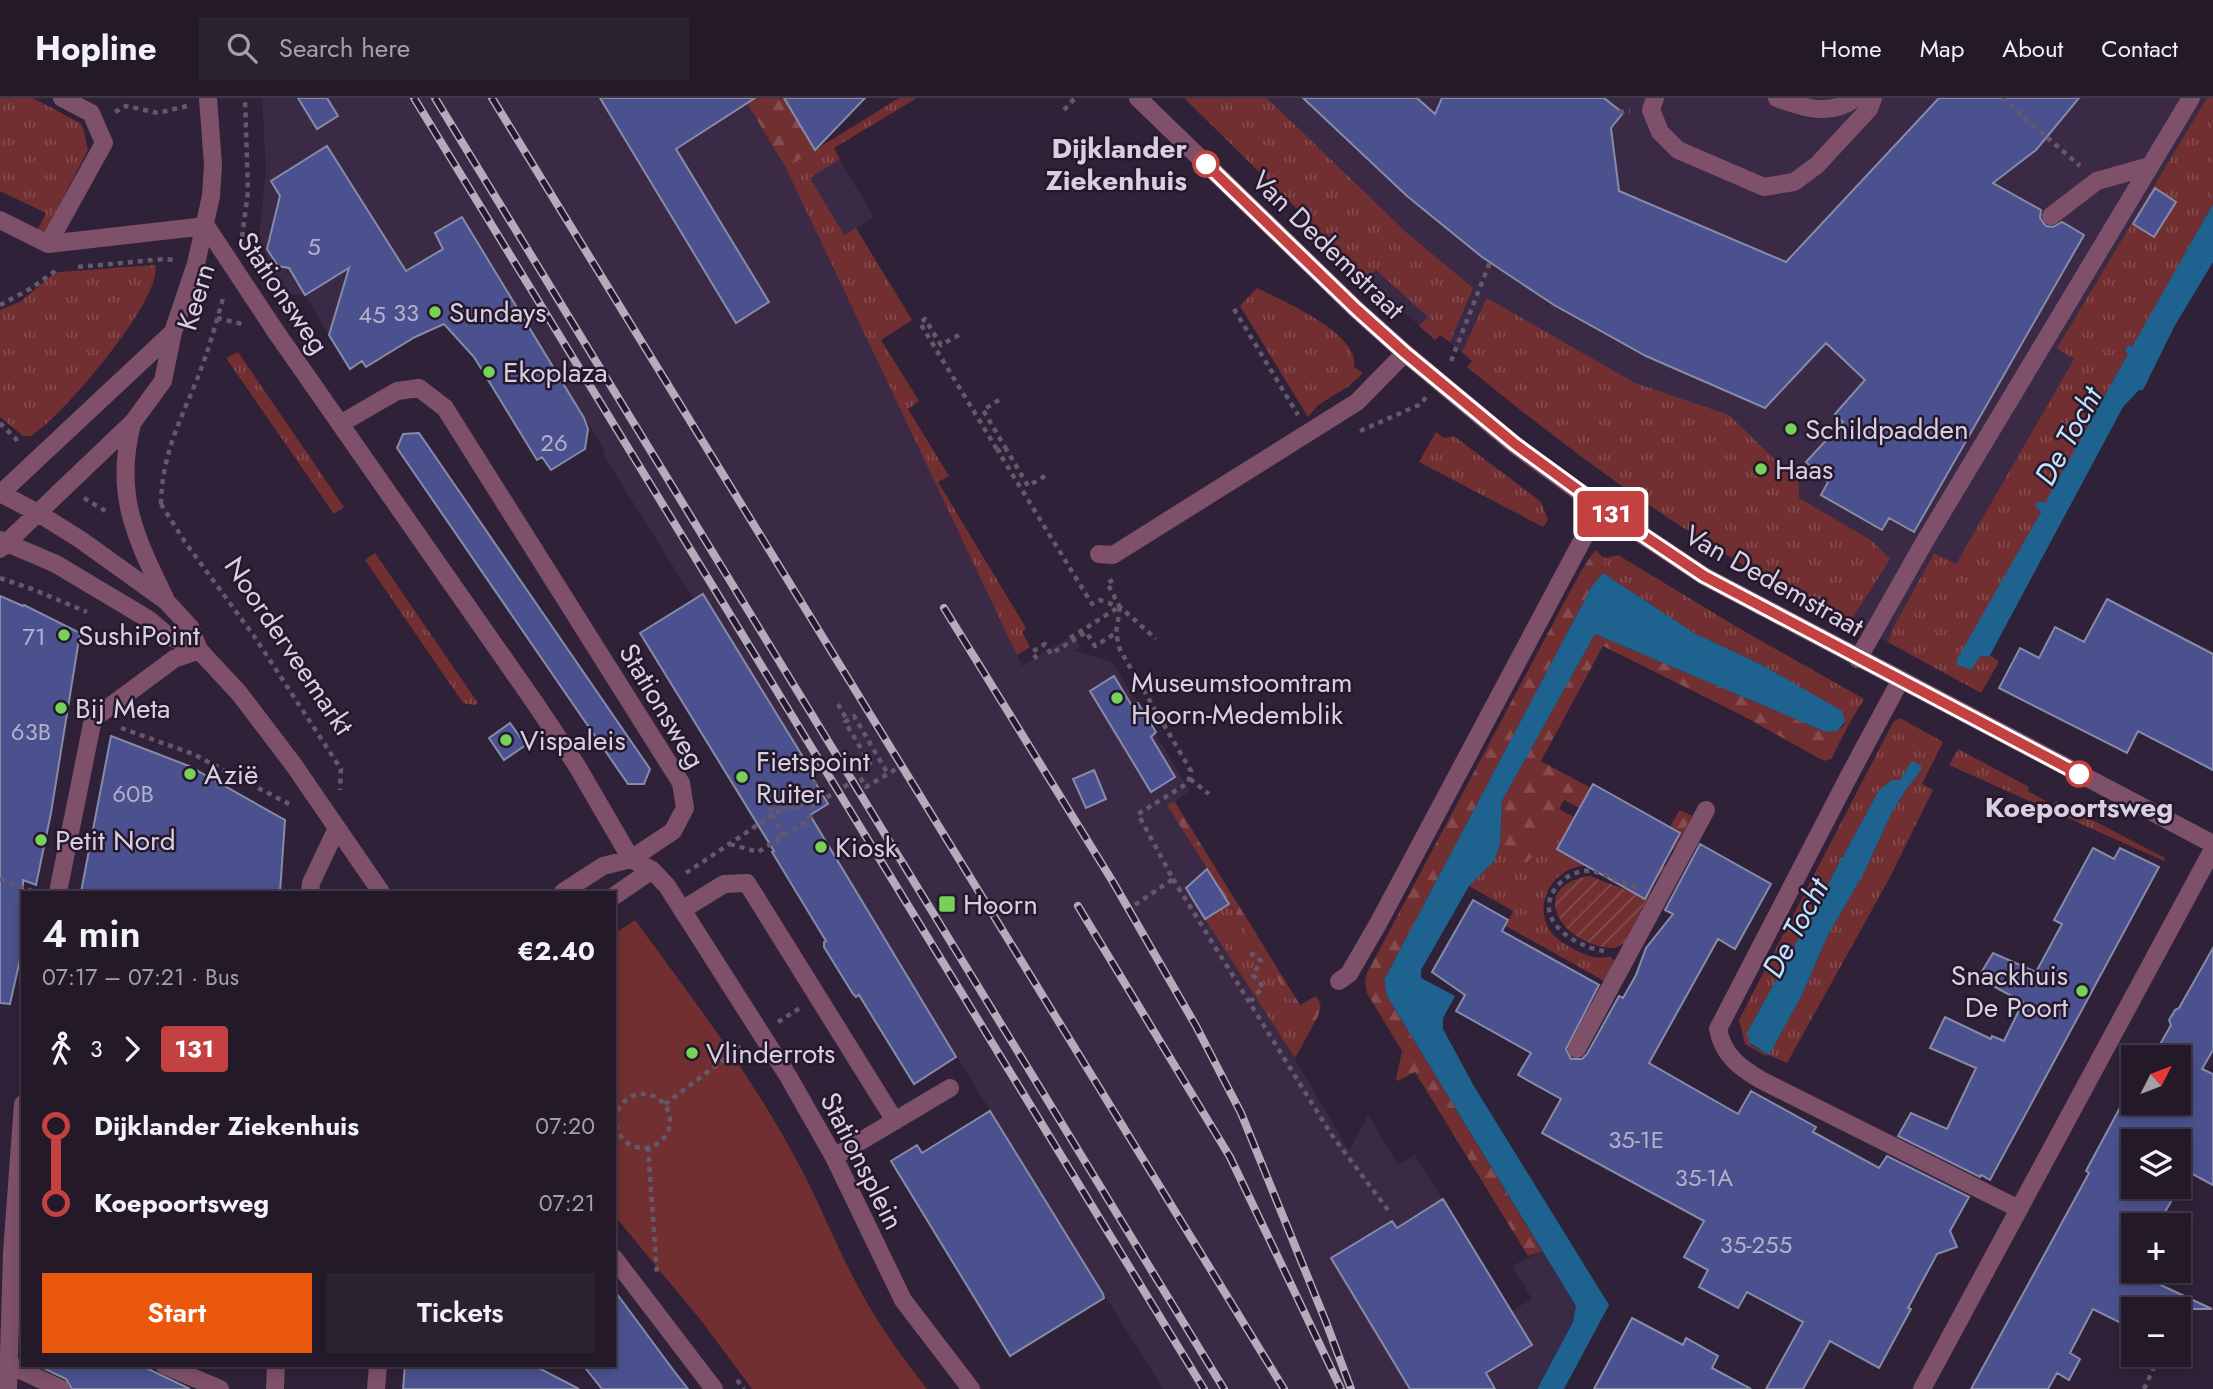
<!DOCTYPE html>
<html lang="en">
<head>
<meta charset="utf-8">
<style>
	:root { --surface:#231929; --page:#2b2231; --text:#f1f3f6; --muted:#a3a0a8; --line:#403846; --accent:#ea580c }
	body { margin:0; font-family:Jost,sans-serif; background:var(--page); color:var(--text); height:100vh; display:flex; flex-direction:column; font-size:26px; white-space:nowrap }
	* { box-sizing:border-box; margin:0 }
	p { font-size:23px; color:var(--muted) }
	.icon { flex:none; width:38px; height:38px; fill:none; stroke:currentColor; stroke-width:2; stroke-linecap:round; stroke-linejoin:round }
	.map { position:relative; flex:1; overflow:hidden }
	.drawer { position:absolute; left:21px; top:793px; width:595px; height:476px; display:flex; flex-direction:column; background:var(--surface); border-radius:0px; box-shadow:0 4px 10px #0003,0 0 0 2px var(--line) }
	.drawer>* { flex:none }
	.badge { padding:0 14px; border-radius:5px; font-size:24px; line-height:46px }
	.needle { width:46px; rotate:48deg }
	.buttons { position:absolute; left:2121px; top:947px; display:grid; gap:14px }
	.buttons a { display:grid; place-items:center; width:70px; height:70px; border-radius:0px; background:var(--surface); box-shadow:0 4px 10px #0003,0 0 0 2px var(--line); font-size:35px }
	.map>.badge { position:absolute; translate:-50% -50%; box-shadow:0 0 0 4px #fff }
	.legs { display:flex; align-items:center; gap:10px; height:77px; padding:0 21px; font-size:23px }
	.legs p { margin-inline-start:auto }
	.summary { display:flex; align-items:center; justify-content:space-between; height:119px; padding:0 21px }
	h1 { font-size:38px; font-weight:600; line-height:52px }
	.cta { display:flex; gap:14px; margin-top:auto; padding:14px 21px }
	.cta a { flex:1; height:80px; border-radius:0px; background:var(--accent); color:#fff; font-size:28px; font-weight:600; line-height:80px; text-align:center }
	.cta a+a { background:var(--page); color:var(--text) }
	ul { padding:0 21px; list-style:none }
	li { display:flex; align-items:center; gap:24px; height:77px; font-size:26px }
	li i { display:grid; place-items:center; width:10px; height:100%; margin:0 9px; background:currentColor }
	li i::after { content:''; width:18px; height:18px; margin:-9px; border:5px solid; border-radius:50%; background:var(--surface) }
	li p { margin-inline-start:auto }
	li:first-child i { background:linear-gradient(#0000 50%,currentColor 0) }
	li:last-child i { background:linear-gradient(currentColor 50%,#0000 0) }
	header { display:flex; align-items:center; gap:42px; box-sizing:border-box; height:98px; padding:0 35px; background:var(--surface); border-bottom:2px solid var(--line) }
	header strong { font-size:33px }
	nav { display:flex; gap:38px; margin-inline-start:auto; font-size:24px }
	.search { width:490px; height:63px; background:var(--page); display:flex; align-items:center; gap:18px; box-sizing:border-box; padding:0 24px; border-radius:0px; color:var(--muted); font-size:26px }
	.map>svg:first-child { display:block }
</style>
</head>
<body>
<header>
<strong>Hopline</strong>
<div class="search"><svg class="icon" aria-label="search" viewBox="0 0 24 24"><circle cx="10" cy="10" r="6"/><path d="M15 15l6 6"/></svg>Search here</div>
<nav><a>Home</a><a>Map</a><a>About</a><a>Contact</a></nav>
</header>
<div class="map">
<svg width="2213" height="1291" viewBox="0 0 2213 1291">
	<defs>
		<pattern id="grass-tufts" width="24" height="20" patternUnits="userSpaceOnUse" patternTransform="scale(1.75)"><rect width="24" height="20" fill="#712f31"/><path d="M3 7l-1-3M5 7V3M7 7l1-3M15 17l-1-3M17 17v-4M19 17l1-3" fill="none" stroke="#844c4e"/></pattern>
		<pattern id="forest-firs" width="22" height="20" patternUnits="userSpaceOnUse" patternTransform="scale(1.75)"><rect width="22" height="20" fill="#712f31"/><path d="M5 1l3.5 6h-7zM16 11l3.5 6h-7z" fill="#844c4e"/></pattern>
		<pattern id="garden-furrows" width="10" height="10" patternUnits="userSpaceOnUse" patternTransform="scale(1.75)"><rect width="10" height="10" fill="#712f31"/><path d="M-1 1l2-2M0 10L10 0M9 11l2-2" fill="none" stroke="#844c4e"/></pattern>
	</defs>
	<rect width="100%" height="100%" fill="#2f2137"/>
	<path fill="#3b2a45" d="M262 0H762L799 62 828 43 874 119 856 131 912 222 881 242 919 303 908 311 949 378 938 384 1026 530 1022 534 1030 549 1017 557 1022 568 1073 537 1080 549 1075 553 1112 564 1190 693 1175 703 1300 907 1316 898 1321 904V911L1295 961 1349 1053 1368 1017 1398 1067 1415 1057 1512 1213 1532 1201 1512 1168 1542 1153 1576 1208 1573 1224 1536 1291H1163L957 959 929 976 860 897 856 899 825 848 824 844 826 843 773 753 640 535 694 502 603 356 605 353 462 120 451 148 432 157 344 211 337 228 330 232 329 237 305 197 288 196 283 192 259 141 266 71Z
		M1184 0H2213L1949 578 1850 524 1650 407 1467 269 1472 263 1441 237 1435 242 1367 180Z"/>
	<path fill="url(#grass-tufts)" d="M0 0H33L80 25 83 29 88 52 45 134 43 135 38 131 46 115 0 93Z
		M899 0H917L834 50 840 61 810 80 844 137 856 130 912 222 881 242 919 303 908 311 949 378 938 384 1026 530 1022 534 1030 549 1017 557 786 70Z
		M1184 0H1267L1407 135 1473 190 1450 244 1440 237 1435 242 1419 228 1428 219 1376 172 1367 180Z
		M2207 0H2213V106L2132 250 2129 248 2128 256 2045 406 2038 403 2041 413 1980 558 1989 559 1990 557 1999 564 1981 595 1888 544 1892 532 1934 455 1956 466 2074 261 2057 250Z
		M155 167C164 200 61 320 31 338H23L0 319V212L20 204 52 177 59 174Z
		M1257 190C1281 202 1361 236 1354 269L1363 275 1349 288 1318 307 1308 319 1240 208Z
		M1487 200 1635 285 1729 317 1799 385V400L1872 443 1890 461 1850 524C1798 496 1745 470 1696 438 1616 387 1540 329 1467 269L1472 263 1462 254Z
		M238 254 344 409 334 416 226 260Z
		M1436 334 1444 340 1454 338 1541 404 1548 422 1543 429 1419 364Z
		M375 455 478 605 475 607 463 605 365 462Z
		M1618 457 1742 532 1864 601 1849 626 1845 624 1841 613 1764 568 1694 535 1603 475 1604 458 1606 460Z
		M1900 620 1943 644 1922 686 1933 692 1889 781 1787 965 1769 957 1802 897 1828 837 1864 775 1891 716 1905 693 1922 671 1879 692 1747 935 1751 947 1767 956 1766 958 1745 946 1739 922 1889 632 1894 623Z
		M1958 651 2029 689 2028 693 2053 707 2056 703 2165 760 2164 763 1949 667Z
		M1559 711 1666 769 1657 781 1648 783C1630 778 1609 769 1590 768 1558 765 1532 802 1549 831 1556 843 1577 854 1590 858 1597 861 1604 859 1611 859L1614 863 1604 883 1506 828 1513 813 1469 788 1494 763 1500 746 1505 755 1520 764 1533 758Z
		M1229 806 1310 933 1295 960 1205 821Z"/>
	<path fill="url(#forest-firs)" d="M744 0H784L815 52 786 70Z
		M1595 452 1605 461 1603 475 1592 488 1384 882 1387 898 1542 1153 1528 1158 1415 974 1398 983 1396 981 1402 953 1367 895 1365 883 1367 875 1581 473Z
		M1595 536 1826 634 1843 629 1845 624 1849 626 1831 661 1824 663 1745 619 1603 548 1541 663 1668 732 1679 713H1682L1692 718 1674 751 1665 754 1564 702 1533 758 1527 764H1520L1513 760 1505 755 1500 746 1502 703Z
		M1174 703 1300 907 1316 898C1325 911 1316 921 1310 933L1167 707Z"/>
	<path fill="#712f31" d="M635 822C692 900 753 979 798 1065 821 1107 838 1153 861 1194 880 1229 903 1260 927 1291H752L703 1225 614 1117V836Z"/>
	<path fill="url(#garden-furrows)" d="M1590 778 1626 792 1651 794 1624 845 1615 850C1564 850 1523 789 1590 778Z"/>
	<path fill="#1e6390" d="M2213 106V164L2174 229 2143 292H2139L2123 309 1989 559 1980 558 1971 572 1958 567 1956 563 2041 414 2035 408 2038 403 2045 405 2128 256 2125 253 2128 247 2132 249Z
		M1603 475 1694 535 1764 568 1842 613 1845 624 1837 633 1826 634 1595 536 1502 703 1500 746 1494 763 1469 788 1421 872V880L1455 898 1443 920V931L1475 990 1609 1207 1564 1291H1537L1573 1224 1576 1208 1387 898 1384 882 1592 488Z
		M1912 663 1921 668 1922 671 1905 693 1891 716 1864 775 1828 837 1802 897 1769 957 1748 944 1749 940 1747 935 1879 692 1892 682H1900Z"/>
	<path fill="#4a518e" stroke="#868ba8" stroke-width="2" d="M298 0H327L338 18 317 31Z
		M600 0H755L676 51 769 204 736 225Z
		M784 0H865L815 52Z
		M1303 0H1417L1435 16 1442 0H1604L1623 15 1611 30 1619 93 1786 164 1939 0H2079L2036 52 1993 85 2041 112 2040 120 2046 128 2053 129 2062 124 2084 137 1914 434 1889 420 1882 432 1821 397 1828 384 1806 364 1843 324 1835 316 1865 282 1826 245 1765 310 1646 258 1554 207 1482 159 1407 98Z
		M327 48 406 173 443 151 435 135 462 119 584 320 588 331 585 351 551 372 542 359 537 362 474 259 444 226 415 239 366 269 362 263 350 271 329 237 349 170 305 197 289 170 278 168 267 151 280 98 271 83Z
		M2155 90 2176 104 2154 139 2133 126Z
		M419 335 650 671 644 686H628L397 350 403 336Z
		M703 496 814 677 812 679 828 706 810 717 956 959 914 986 859 897 856 899 853 896 824 849V844L826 843 772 754 774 753 640 535Z
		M0 498 23 508 24 507 80 535 51 715 36 787 23 782V848L10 906 0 905Z
		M2107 501 2213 556V672L2138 633 2127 655 1999 590 2020 550 2039 560 2055 529 2084 544Z
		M1114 578 1132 608 1138 605 1156 634 1151 639 1175 679 1151 694 1090 593Z
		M510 625 526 647 504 662 489 640Z
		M111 638 189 668 285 722 280 794H81Z
		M1094 672 1106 701 1086 710 1073 681Z
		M1593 686 1680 735 1645 801 1557 751Z
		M1700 746 1771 786 1735 851 1718 841 1649 965 1738 1016 1751 993 1816 1029 1813 1034 1879 1070 1887 1058 1969 1099 1950 1133 1957 1149 1937 1156 1908 1210 1911 1211 1879 1270 1830 1243 1803 1291H1766L1803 1224 1747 1194 1738 1210 1699 1189 1708 1172 1684 1159 1704 1123 1542 1035 1561 1001 1518 977 1531 955 1456 913 1465 897 1432 874 1473 802 1508 822 1502 833 1599 887 1566 951 1571 961H1582L1587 956 1619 898 1623 900 1636 877 1646 850 1673 816 1665 812Z
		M2093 750 2114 761 2120 750 2159 769 1990 1082 1981 1077 1980 1079 1898 1038 1911 1015 1947 1031 1976 970 1930 950 1945 919 1991 941 1992 938 2004 943 2023 904 1978 880 1993 855 2036 874 2062 826 2054 822Z
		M1207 771 1229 806 1205 821 1186 790Z
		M2213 850V952L2202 971 2213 976V1087L2179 1069V1043H2133V1088H2180L2161 1121 2148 1114 2141 1127H2133V1174L2212 1211H2133V1231L2093 1211 2070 1255 2080 1261 2069 1282 2057 1275 2048 1291H1971L2089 1075 2086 1073 2123 1004H2179V959H2153L2171 927 2169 922 2175 912 2179 910Z
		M990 1013 1103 1196 1104 1200 1010 1258 891 1063 917 1047 922 1055Z
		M1443 1101 1532 1247 1486 1275 1495 1291H1410L1331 1160 1392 1123 1397 1130Z
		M614 1192 674 1273 688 1291H602L583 1267H614Z
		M1632 1220 1683 1247 1686 1240 1718 1258 1712 1270 1751 1291H1594Z
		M37 1267H140L190 1291H72L66 1281Z
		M405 1267H533L579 1291H403Z"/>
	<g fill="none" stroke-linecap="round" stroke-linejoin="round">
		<path stroke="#64586c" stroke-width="4.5" stroke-dasharray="5 5" stroke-linecap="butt" d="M2002 0 2080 68
			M1064 12 1075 0
			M115 14 126 8 158 15 187 8
			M1619 14 1630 13
			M242 139 248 94 245 0
			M78 169 165 161 173 162
			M0 207 30 191 58 171
			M1234 211 1298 317
			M217 220 242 226
			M959 237 941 247 925 221 920 225 998 353
			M1451 263 1490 164
			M999 302 983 312 1005 349
			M0 325 16 341 18 347
			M1360 333 1421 306 1426 299
			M1045 378 1028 388 1005 349 998 353 1092 506 1100 502 1120 509 1156 541
			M84 400 107 414
			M161 406 185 444 254 538 341 671 340 692
			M161 406C162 348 187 312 205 260 212 240 218 218 224 197
			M0 480 32 491 87 514
			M1113 482 1107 485 1120 509
			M1120 509 1116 535 1120 552 1191 673 1188 685 1138 716 1173 781 1126 813
			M1070 540 1119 509
			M1037 561 1032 554 1045 546 1051 556 1086 534 1095 548 1116 535
			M838 606 847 622
			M121 630 193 656 291 707
			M871 667 845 624 854 618 888 676
			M1190 681 1209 696
			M796 696 802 709
			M782 711 789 706 794 713 812 702
			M784 738 769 712 818 683
			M730 746 758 754 809 722 813 708 860 679 866 689 896 671
			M686 775 768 720
			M0 781 34 794
			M1173 781 1331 1036 1388 1112
			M1604 853C1572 848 1528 818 1560 785 1567 778 1575 774 1584 773 1603 771 1619 788 1641 788
			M1250 856 1256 857 1261 863 1253 877 1263 889 1251 903
			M778 924 800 910
			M616 1023a27 27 0 1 1 54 0a27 27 0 1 1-54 0Z
			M665 1006 742 948
			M648 1049 657 1177
			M737 1282 744 1291
			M2144 1291 2160 1256"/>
		<path stroke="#7f506a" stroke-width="18" d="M1138 0 1356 211 1405 255 1515 347 1600 409 1704 478 2213 746
			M1655 0 1651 12 1660 34 1678 52 1764 89 1794 84 1817 67 1869 11 1873 0
			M1777 0C1804 10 1830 19 1856 0
			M2051 118 2097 83 2150 68
			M0 122 48 146 206 128
			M206 128 276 234 535 605 577 668 631 761
			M48 146 104 45 91 15 62 0
			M132 326C114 396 135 438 165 500
			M340 326 397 293 419 290 445 310 681 685 685 710 673 733 631 761 603 768 563 794
			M0 395 38 415 81 442 166 503 190 529 199 552 239 595 293 666 381 794
			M0 396 173 234
			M0 442 56 466 148 521 167 537 199 552
			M0 451 133 324 163 283 173 234 196 166 211 98 213 67 208 0
			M1099 456 1113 457 1357 304 1405 255
			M1858 561 1925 443 2191 0
			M1900 583 1850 676 1718 931C1723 957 1739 969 1761 982L2019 1111
			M631 761 652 772 667 788 788 978 834 1059 903 1202 971 1291
			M58 794 93 621 174 561 199 552
			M310 794 311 785 337 730
			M614 798 652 772
			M682 812 724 786 747 785 895 1023
			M1339 883 1349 876 1379 824 1600 409
			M1577 951 1706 712
			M834 1059 950 990
			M614 1160 714 1291
			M10 1267 61 1291
			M164 1267 220 1291
			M8 1291 12 1155 23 1006
			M275 1291 276 1267
			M376 1291 378 1267
			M1922 1291 2213 751"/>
		<defs>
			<path id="rail" d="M414 0 1204 1291
				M435 0 1224 1291
				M492 0 1284 1291
				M944 510 1113 784 1196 928 1241 1015 1326 1224 1351 1291
				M1078 808 1230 1059 1341 1291"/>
		</defs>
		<use href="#rail" stroke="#b4abbb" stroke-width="8"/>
		<use href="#rail" stroke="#25182d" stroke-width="5" stroke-dasharray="16" stroke-linecap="butt"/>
		<path stroke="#64586c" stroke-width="4.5" stroke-dasharray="5 5" stroke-linecap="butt" d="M768 720 782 711"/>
	</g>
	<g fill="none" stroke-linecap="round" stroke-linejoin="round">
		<defs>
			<path id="line-1" d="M1206 66 1356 211 1405 255 1515 346 1600 408 1704 478 2079 676"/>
		</defs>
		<use href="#line-1" stroke="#fff" stroke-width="16"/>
		<use href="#line-1" stroke="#c34141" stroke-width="10"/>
	</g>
	<g fill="#fff" stroke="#c34141" stroke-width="3.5">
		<circle cx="1206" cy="66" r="12"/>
		<circle cx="2079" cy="676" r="12"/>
	</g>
	<g fill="#77d259" stroke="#25182d" stroke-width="2.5">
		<circle cx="435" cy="214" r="7"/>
		<circle cx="489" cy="274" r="7"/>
		<circle cx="1791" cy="331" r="7"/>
		<circle cx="1761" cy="371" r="7"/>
		<circle cx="64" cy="537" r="7"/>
		<circle cx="1117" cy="600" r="7"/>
		<circle cx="61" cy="610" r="7"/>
		<circle cx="506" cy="642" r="7"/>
		<circle cx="190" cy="676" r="7"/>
		<circle cx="742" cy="679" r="7"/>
		<circle cx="41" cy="742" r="7"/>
		<circle cx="821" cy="749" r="7"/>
		<rect x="938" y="797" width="18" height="18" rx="3.5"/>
		<circle cx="2082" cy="893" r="7"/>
		<circle cx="692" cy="955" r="7"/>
	</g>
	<g text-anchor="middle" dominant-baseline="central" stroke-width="5" stroke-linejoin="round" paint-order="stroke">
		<g font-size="24" fill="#b4b0ca">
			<text x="314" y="148">5</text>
			<text x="406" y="214">33</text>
			<text x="372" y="216">45</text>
			<text x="554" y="344">26</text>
			<text x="34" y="538">71</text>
			<text x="31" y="633">63B</text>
			<text x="133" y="695">60B</text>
			<text x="1636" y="1041">35-1E</text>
			<text x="1704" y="1079">35-1A</text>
			<text x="1756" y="1146">35-255</text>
		</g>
		<g font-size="28" font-weight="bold" fill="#d8d0de" stroke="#25182d" text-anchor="end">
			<text x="1187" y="50">Dijklander<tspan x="1187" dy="32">Ziekenhuis</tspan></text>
			<text x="2079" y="709" text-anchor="middle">Koepoortsweg</text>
		</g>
		<g font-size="28" fill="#d8d0de" stroke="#25182d">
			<text transform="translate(1328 147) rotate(44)">Van Dedemstraat</text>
			<text transform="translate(283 195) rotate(56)">Stationsweg</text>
			<text transform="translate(196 199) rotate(-73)">Keern</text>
			<text transform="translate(1774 483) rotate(29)">Van Dedemstraat</text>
			<text transform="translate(289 548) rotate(56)">Noorderveemarkt</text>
			<text transform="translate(662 608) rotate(59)">Stationsweg</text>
			<text transform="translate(862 1063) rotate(63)">Stationsplein</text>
		</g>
		<g font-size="28" fill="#d8d0de" stroke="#25182d" text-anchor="start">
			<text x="449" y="214">Sundays</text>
			<text x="503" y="274">Ekoplaza</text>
			<text x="1805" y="331">Schildpadden</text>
			<text x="1775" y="371">Haas</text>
			<text x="78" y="537">SushiPoint</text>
			<text x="1131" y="584">Museumstoomtram<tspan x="1131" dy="32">Hoorn-Medemblik</tspan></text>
			<text x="75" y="610">Bij Meta</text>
			<text x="520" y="642">Vispaleis</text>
			<text x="756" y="663">Fietspoint<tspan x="756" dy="32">Ruiter</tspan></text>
			<text x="204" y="676">Azië</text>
			<text x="55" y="742">Petit Nord</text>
			<text x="835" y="749">Kiosk</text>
			<text x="963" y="806">Hoorn</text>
			<text x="2068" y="877" text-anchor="end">Snackhuis<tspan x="2068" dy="32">De Poort</tspan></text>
			<text x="706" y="955">Vlinderrots</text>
		</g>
		<g font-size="30" font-style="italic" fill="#c0e2fd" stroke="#25182d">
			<text transform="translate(2068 338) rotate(-61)">De Tocht</text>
			<text transform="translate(1795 830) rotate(-62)">De Tocht</text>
		</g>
	</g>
</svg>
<div class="buttons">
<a><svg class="needle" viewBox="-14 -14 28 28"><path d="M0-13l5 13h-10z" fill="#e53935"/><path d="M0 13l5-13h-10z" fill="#a3a0a8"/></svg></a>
<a><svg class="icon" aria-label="layers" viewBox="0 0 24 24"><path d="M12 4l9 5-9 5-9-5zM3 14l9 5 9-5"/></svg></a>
<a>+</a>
<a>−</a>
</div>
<b class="badge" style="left:1611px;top:416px;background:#c34141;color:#fff">131</b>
<section class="drawer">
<div class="summary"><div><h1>4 min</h1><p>07:17 – 07:21 · Bus</p></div><b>€2.40</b></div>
<div class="legs"><svg class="icon" aria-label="walk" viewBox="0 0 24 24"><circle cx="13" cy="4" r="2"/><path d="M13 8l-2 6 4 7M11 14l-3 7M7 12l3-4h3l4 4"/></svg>3<svg class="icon" aria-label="forward" viewBox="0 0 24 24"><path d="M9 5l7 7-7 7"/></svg><b class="badge" style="background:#c34141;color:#fff">131</b></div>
<ul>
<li><i style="color:#c34141"></i><b>Dijklander Ziekenhuis</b><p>07:20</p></li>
<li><i style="color:#c34141"></i><b>Koepoortsweg</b><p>07:21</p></li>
</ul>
<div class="cta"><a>Start</a><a>Tickets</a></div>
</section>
</div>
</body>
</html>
